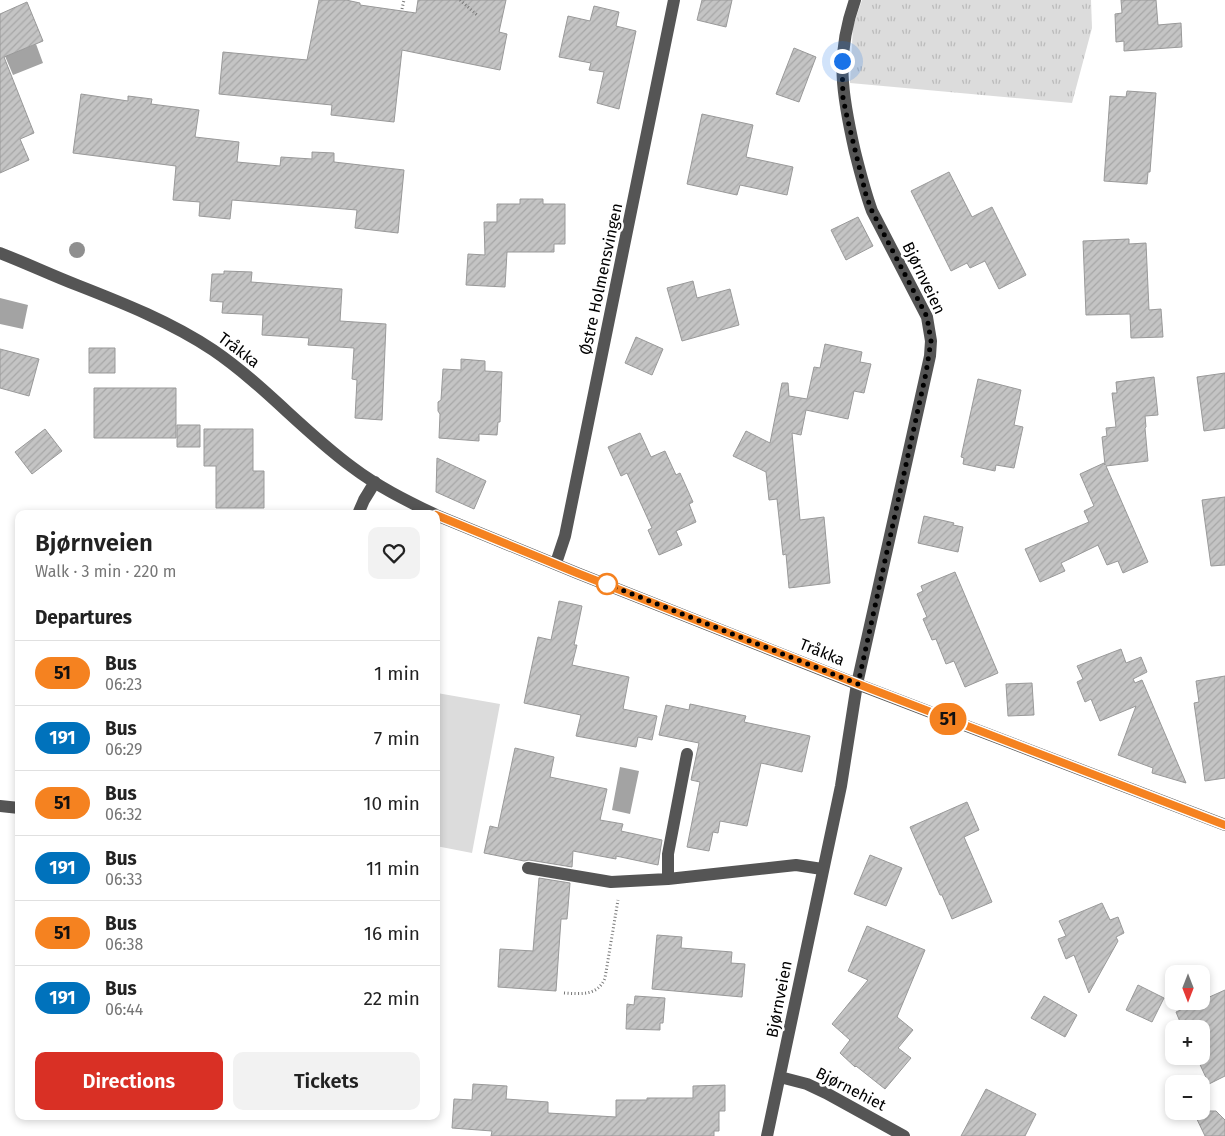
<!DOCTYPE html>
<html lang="en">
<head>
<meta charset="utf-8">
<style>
	:root { --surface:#fff; --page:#f2f2f2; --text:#222; --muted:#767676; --line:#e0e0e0; --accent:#d93025 }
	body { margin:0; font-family:"Fira Sans",sans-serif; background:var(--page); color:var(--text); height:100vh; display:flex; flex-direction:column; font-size:19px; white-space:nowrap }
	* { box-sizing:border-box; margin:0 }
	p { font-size:16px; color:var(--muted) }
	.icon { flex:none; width:28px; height:28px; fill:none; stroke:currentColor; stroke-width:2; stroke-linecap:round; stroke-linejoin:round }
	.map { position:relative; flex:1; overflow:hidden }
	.side { position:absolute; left:15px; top:510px; width:425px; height:610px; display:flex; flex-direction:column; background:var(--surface); border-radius:10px; box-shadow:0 2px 8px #0003 }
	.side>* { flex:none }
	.badge { padding:0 10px; border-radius:16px; font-size:18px; line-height:32px }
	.needle { width:32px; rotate:180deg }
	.tools { position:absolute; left:1165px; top:965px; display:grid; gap:10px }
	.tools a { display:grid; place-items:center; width:45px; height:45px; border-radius:10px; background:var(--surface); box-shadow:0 2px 8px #0003; font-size:25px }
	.you { position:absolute; width:25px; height:25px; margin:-12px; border:4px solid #fff; border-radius:50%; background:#1a73e8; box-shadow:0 0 0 8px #1a73e833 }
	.map>.badge { position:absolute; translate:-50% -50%; box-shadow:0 0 0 2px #fff }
	h2 { padding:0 20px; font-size:19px; line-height:45px }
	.round { display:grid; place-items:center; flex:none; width:52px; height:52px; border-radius:10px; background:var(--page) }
	.headline { display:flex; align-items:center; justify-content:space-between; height:85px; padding:0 20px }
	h1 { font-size:24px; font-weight:600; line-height:38px }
	.cta { display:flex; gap:10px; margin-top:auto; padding:10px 20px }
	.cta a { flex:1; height:58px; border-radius:10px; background:var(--accent); color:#fff; font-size:20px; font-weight:600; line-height:58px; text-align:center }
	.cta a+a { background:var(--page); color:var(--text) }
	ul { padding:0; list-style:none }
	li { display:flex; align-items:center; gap:15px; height:65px; padding:0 20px; border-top:1px solid var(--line) }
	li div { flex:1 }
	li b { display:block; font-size:19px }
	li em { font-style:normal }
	li .badge { min-width:55px; font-weight:700; text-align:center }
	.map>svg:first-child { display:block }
</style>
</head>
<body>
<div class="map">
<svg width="1225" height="1136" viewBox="0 0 1225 1136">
	<defs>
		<pattern id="grass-tufts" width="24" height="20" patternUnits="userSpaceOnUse" patternTransform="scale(1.25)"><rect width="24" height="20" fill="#dcdcdc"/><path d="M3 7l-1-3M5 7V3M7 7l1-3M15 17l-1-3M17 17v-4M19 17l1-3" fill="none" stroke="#bbb"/></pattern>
		<pattern id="building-hatch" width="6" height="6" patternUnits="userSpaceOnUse" patternTransform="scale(1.25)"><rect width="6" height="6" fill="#c4c4c4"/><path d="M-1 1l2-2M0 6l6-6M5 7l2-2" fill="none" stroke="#a7a7a7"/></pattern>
	</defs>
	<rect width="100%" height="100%" fill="#fff"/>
	<path fill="url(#grass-tufts)" d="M862 0H1091L1092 28 1072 103 850 83 853 26Z"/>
	<path fill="#dcdcdc" d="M437 693 500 704 472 853 436 846Z"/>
	<path fill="#a3a3a3" d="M36 44 43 63 13 75 5 56Z
		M0 298 28 305 23 329 0 324Z
		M620 767 639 771 630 814 612 810Z"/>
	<path fill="url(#building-hatch)" stroke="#999" d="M319 0H346L360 3V5L416 13 418 0H506L499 32 507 34 500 70 402 50 394 122 331 115 332 105 219 94 223 52 307 60Z
		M702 0H732L726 27 697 20Z
		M1121 0H1156L1158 25 1181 23 1182 47 1124 51V41L1116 42 1115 14 1122 13Z
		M27 2 43 41 4 57 34 133 20 139 29 160 0 173V14Z
		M594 6 619 12 616 26 636 31 619 109 597 103 604 72 589 70 591 63 559 57 568 16 590 21Z
		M794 48 816 57 799 102 776 94Z
		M1127 91 1156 93 1150 172H1148L1147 184 1104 181 1110 96 1126 97Z
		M81 94 128 101V96L152 99 151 104 199 110 195 137 239 142 237 162 280 166 281 157 312 159V152L334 153V162L404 170 398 233 355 228 357 210 232 200 230 219 199 216 200 202 173 200 176 166 73 153Z
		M702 114 753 125 746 157 793 167 787 195 740 185 737 195 687 184Z
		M949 172 972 217 992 207 1026 275 999 289 985 261 970 268 967 263 951 271 911 191Z
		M520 199H543V204H565V244H554V252H507L505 287 466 285 468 254 485 255 484 222H497V204H520Z
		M858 217 873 246 846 260 831 230Z
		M1129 239V244L1146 243 1149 310 1161 309 1163 337 1131 338 1130 314 1086 315 1083 241Z
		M224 271 252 272 251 282 342 289 340 321 386 324 382 420 355 418 357 380 352 379 354 348 308 345 309 338 262 335 263 315 222 313 223 302 210 301 212 274H224Z
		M693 281 697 298 730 289 739 325 682 341 667 288Z
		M636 337 663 349 652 375 625 363Z
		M825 344 862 352 860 362 871 364 864 393 854 391 848 419 806 410 801 435 792 433 800 520 824 517 830 583 789 588 786 554 783 555 777 499 769 500 766 472 733 456 746 431 770 443 782 383H788L789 396 807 399 814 367 820 368Z
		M89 348H115V373H89Z
		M0 349 39 359 29 396 0 388Z
		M461 359 485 361V371L502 372 500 422H498L497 435 479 434V441L439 438 440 414 438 411V402L441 400 443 369 461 370Z
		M1225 373V428L1204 431 1197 377Z
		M1154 377 1158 415 1145 416 1146 427 1145 428 1148 461 1106 466 1148 562 1123 573 1118 561 1107 565 1098 545 1061 563 1065 571 1040 582 1025 549 1089 522 1084 511 1094 506 1080 474 1104 463 1105 465 1102 437 1107 436 1106 428 1116 427 1112 393H1117L1116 382Z
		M978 379 1021 390 1014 425 1023 427 1014 468 996 465 995 471 963 464 964 458 961 457Z
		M94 388H176V438H94Z
		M177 425H200V447H177Z
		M45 429 62 451 32 474 15 452Z
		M204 429H253V471H264V508H216V466H204Z
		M640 433 651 457 665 451 676 475 680 473 693 502 689 504 696 522 676 531 682 545 659 555 648 530 652 528 627 473 621 476 608 447Z
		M437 458 486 481 474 509 436 492Z
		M1225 497V565L1211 566 1202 500Z
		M924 516 954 523 953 525 963 527 958 552 918 543Z
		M955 572 998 673 965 687 954 661 946 664 936 639 932 640 923 619 927 617 917 594 923 591 921 586Z
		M559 601 582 606 574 645H577L572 665 629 677 623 709 657 716 652 740 638 737 636 747 576 736 581 715 524 703 538 637 551 640Z
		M1121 649 1126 663 1141 657 1147 672 1133 679 1135 683 1142 680 1186 783 1152 773 1153 768 1118 755 1136 706 1100 721 1091 699 1085 702 1077 682 1083 679 1077 666Z
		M1225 676V778L1205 781 1194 703 1199 702 1196 681Z
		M1032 683 1034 715 1008 716 1006 684Z
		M690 704 746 716 744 722 810 736 802 772 761 763 747 826 720 821 718 833 713 832 709 851 687 847 700 782 691 780 699 743 659 735 666 705 689 710Z
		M515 748 554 757 550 777 607 789 600 820 623 824 621 831 662 840 658 865 616 856V859L573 851 572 867 529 860 524 861 484 853 490 826 498 828Z
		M967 802 979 830 964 837 992 902 952 919 942 895H940L910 827Z
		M870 855 902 868 886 906 854 894Z
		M539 878 570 883 567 919H561L556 991 498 987 500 949 533 951Z
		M1102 903 1110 920 1118 917 1124 933 1116 937 1118 941 1089 993 1074 955 1066 959 1058 939 1066 936 1059 921Z
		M867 926 925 950 897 1017 913 1030 898 1048 911 1058 885 1089 856 1066 855 1067 840 1053 850 1040 832 1024 868 980 848 971Z
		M657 935 682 937 681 948 732 952 731 963 745 964 742 997 652 989Z
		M1138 985 1164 998 1152 1022 1126 1010Z
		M1225 990V1076L1209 1084 1196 1056H1201V1029H1183L1176 1012Z
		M635 996 665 998 663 1023H660V1030L626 1029 627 1004 634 1005Z
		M1044 996 1077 1015 1065 1037 1031 1018Z
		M473 1084 507 1086 506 1099 548 1102V1113L616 1117V1100H647V1098H693V1086L725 1085V1111H719V1131H714V1136H491L492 1131 452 1128 454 1099 472 1100Z
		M986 1089 1036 1114 1025 1136H961Z
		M1193 1111H1216L1225 1120V1136H1205Z"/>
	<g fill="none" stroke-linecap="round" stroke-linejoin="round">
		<path stroke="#777" stroke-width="3" stroke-dasharray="1 2.5" stroke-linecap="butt" d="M460 0 477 15
			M402 9 404 0
			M564 993C581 994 598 996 605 978L618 900"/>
		<path stroke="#555" stroke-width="12" d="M0 253C26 263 51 275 77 285 123 303 171 322 213 350 263 384 303 431 352 467 377 486 405 500 434 514
			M358 514 364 500 375 482
			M436 515 577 573 857 684 1225 825
			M556 563 565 536 674 0
			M0 806 19 808
			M528 868 611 882 668 879 796 865 822 869
			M668 879V854L687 754
			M780 1077 807 1084 826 1093 904 1136
			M767 1136 841 786 857 684 930 356 931 341 927 317 872 211C865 192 860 172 855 152 842 95 835 56 855 0"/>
	</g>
	<circle fill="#8f8f8f" cx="77" cy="250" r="8"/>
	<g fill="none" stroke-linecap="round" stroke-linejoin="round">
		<defs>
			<path id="line" d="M436 515 577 573 858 684 1225 825"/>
		</defs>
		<use href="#line" stroke="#fff" stroke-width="11"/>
		<use href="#line" stroke="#f58220" stroke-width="8"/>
		<path stroke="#000" stroke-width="5" stroke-dasharray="0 9" d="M607 584 858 684 926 373 931 341 927 317 872 211 866 195 847 117 843 98 842 61"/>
	</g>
	<circle fill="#fff" stroke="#f58220" stroke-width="2.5" cx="607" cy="584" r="10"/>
	<g text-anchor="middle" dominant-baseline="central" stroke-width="5" stroke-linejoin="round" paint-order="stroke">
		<g font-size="16" fill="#000" stroke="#fff">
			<text transform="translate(924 278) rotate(64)">Bjørnveien</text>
			<text transform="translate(601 279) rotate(-78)">Østre Holmensvingen</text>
			<text transform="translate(239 350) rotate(37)">Tråkka</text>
			<text transform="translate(822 652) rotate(22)">Tråkka</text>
			<text transform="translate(779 999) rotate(-79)">Bjørnveien</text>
			<text transform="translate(851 1089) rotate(27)">Bjørnehiet</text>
		</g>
	</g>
</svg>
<div class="tools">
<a><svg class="needle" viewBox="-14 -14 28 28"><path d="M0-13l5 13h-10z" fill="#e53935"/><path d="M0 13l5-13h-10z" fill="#767676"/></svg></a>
<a>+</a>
<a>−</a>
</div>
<div class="you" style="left:842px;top:61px"></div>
<b class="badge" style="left:948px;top:719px;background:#f58220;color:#111">51</b>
<section class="side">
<div class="headline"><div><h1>Bjørnveien</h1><p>Walk · 3 min · 220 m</p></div><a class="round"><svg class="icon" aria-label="heart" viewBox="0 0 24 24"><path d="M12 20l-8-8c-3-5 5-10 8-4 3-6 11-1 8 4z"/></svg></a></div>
<h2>Departures</h2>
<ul>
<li><span class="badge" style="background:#f58220;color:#111">51</span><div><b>Bus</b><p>06:23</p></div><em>1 min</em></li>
<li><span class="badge" style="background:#0072bc;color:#fff">191</span><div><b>Bus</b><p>06:29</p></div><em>7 min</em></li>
<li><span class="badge" style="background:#f58220;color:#111">51</span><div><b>Bus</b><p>06:32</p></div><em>10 min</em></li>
<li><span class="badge" style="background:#0072bc;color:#fff">191</span><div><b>Bus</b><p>06:33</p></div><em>11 min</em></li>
<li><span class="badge" style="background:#f58220;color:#111">51</span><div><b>Bus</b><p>06:38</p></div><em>16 min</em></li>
<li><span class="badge" style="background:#0072bc;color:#fff">191</span><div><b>Bus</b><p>06:44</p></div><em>22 min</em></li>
</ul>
<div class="cta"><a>Directions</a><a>Tickets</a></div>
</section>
</div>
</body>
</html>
